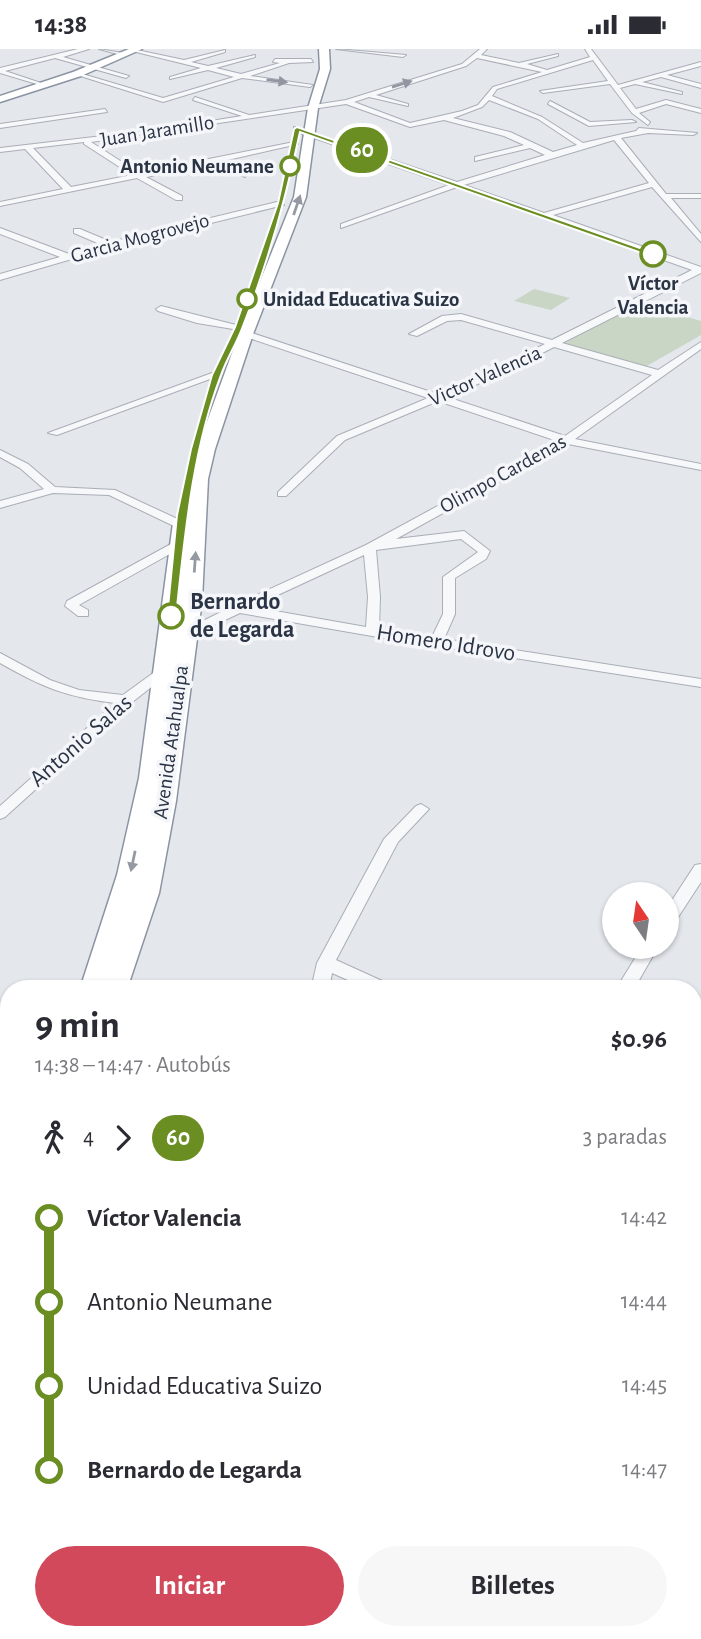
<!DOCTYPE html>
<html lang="es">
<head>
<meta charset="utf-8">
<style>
	:root { --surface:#fff; --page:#f7f7f7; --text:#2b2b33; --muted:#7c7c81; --accent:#d1495b }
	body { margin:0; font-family:"Alegreya Sans",sans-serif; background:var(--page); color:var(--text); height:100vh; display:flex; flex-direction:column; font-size:26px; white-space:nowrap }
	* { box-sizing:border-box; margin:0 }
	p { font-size:23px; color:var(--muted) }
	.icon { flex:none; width:38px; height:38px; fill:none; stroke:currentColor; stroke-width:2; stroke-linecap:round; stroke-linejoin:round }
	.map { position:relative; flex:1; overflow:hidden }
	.sheet { position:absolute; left:0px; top:931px; width:702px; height:660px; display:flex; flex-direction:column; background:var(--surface); border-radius:28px 28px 0 0; box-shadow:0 2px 5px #0004 }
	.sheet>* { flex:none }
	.badge { padding:0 14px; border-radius:23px; font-size:24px; line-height:46px }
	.needle { width:46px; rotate:347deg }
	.tools { position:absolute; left:602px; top:833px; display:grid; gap:14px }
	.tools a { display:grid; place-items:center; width:77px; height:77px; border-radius:50%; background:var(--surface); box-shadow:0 2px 5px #0004; font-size:35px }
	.map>.badge { position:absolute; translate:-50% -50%; box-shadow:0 0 0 4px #fff }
	.legs { display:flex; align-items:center; gap:10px; height:77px; padding:0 35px; font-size:23px }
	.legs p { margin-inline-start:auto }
	.summary { display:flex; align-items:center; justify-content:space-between; height:119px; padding:0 35px }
	h1 { font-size:38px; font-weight:700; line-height:52px }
	.button { display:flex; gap:14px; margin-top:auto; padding:14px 35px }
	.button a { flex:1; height:80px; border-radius:42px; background:var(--accent); color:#fff; font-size:28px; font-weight:700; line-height:80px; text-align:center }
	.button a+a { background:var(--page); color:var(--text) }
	ul { padding:0 35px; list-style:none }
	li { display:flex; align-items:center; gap:24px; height:84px; font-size:26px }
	li i { display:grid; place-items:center; width:10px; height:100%; margin:0 9px; background:currentColor }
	li i::after { content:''; width:18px; height:18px; margin:-9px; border:5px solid; border-radius:50%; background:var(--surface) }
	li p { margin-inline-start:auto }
	li:first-child i { background:linear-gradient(#0000 50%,currentColor 0) }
	li:last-child i { background:linear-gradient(currentColor 50%,#0000 0) }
	.status { display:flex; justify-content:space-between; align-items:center; height:49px; padding:0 35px; background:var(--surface); direction:ltr }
	.status svg { height:19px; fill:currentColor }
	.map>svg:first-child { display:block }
</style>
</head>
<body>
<div class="status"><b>14:38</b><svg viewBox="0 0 49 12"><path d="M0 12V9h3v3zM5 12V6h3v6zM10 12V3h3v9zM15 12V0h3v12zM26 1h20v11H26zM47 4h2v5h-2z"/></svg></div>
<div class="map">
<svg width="701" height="1590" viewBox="0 0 701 1590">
	<rect width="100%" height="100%" fill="#e4e7ec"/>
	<path fill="#c9d6c5" d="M534 240 570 249 551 261 514 252Z
		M639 254 701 272V286L645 318 565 294Z"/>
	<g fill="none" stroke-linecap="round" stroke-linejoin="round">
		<defs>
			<path id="minor" d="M78 0H89L63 8 129 27 126 29 55 9 5 22 47 36V38L0 24V19Z
				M99 0 128 5 125 7Z
				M132 0 184 11 225 1V3L191 13 208 17 255 6V8L216 19 241 25 280 14 273 13 275 10H311L313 13 289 14 250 27 313 36 310 38 242 29 163 53 74 25 79 24 163 49 234 28 208 21 170 30V28L201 19 132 2Z
				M336 0 406 6 403 8Z
				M480 0H487L481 6 519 14 558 5V7L527 15 547 21 590 8 585 0H591L618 36 701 13V17L667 26 701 35V39L661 28 642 33 682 43V45L635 35 620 39 636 60 666 51 701 60V64L666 55 639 64 650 73 648 76 632 64 610 35 543 44 540 42 608 32 593 11 497 40 492 47 542 68 583 94 636 82 639 79 697 84 693 86 648 84 621 89 666 145H701V149H671L701 185V193L652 138 553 166 701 218V224L562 294 658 321 701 293V300L575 390 701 415V421L568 395 396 490 464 482 490 502 486 510 455 529V565L444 590 701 630V638L372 587 240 564 193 586H183L181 583 225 561 187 554V548L237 555 366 496 557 392 438 352 345 391 286 447H278V443L337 387 428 349 243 287V283H249L437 345 493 321 545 295 461 271 447 272 417 287 409 285 442 267 461 265 552 291 692 221 457 138 341 179V175L449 136 294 82V78L457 133 545 106 530 99 475 112V108L524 96 504 87 444 71 410 78 346 55 91 93 139 124 294 93 298 95 223 112 248 124 245 128 214 114 146 128 182 147V151H176L137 129 0 157V153L63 140 25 100 0 103V99L154 81 242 67 193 51 195 48 249 66 346 51 462 15ZM477 9 542 23 493 38 478 56 462 62 410 74 354 53 369 48 408 57V55L376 46 466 17ZM489 51 538 70 577 96 553 103 510 83 453 69 482 58ZM614 91 649 134 544 164 464 136ZM84 93V95L132 126 71 138 33 99ZM554 298 652 326 565 387 447 348 501 325ZM461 490 478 503 443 528V565L432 588 379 580 380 548 376 501ZM364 506 368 548 366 578 252 558Z
				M550 52 590 73 632 71 636 73 589 77 548 55Z
				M105 60 107 63 0 79V75Z
				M281 152 284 156 113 198 0 231V225L60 208 0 185V179L69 205 102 196 74 184V180H80L111 193Z
				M161 257 244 278 239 281 197 274 158 262 156 260Z
				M212 324 221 326 57 386 48 384Z
				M0 401 28 415 55 438 115 441 184 473 199 474 201 477 195 481 178 479 109 446 53 444 0 459V452L44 440 20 419 0 408Z
				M180 490 184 491V497L79 556 88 561V567H78L65 557 67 552Z
				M0 604 50 631 79 641 123 646 160 619H170L172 622 131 654 5 768 0 770V757L115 654C66 648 42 638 0 614Z
				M421 755 429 760 398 793 336 911 391 936 394 940H368L332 924 329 940H311L317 914 384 790 416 757Z
				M701 815V833L673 876 667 878V859L695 816Z
				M642 898H658L634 940H616Z
				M693 1439 701 1442V1466L693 1463Z
				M0 1553 9 1557V1582H34L38 1590H8L6 1585 0 1583Z
				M224 1582H251L247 1590H220Z"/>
			<path id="highway" d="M129 0H142L81 27 0 53V47L73 23Z
				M319 0H329L330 20 318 59 306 148 253 285 215 400 208 430 202 551 176 752 159 844 127 940H80L117 826 139 729 173 474 175 470H187L190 430 197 400 239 285 294 148 308 59 320 20Z
				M9 1156V1202L0 1205V1159Z
				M9 1231V1282L0 1286V1234Z"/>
		</defs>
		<use href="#minor" stroke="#a9aeb7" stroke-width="2"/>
		<use href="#highway" stroke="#8b94a3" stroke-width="3"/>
		<use href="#minor" fill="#f7f8fa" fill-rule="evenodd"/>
		<use href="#highway" fill="#fff" fill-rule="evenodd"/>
	</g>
	<defs><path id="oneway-solid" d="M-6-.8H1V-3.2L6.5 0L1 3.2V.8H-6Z" transform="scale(1.75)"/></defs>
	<g fill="#9196a0">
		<use href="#oneway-solid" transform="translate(277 32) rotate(7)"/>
		<use href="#oneway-solid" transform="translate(402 35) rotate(-17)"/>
	</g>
	<g fill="#959aa2">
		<use href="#oneway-solid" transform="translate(297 156) rotate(-71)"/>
		<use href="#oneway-solid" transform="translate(195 513) rotate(-86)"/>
		<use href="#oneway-solid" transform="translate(133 812) rotate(102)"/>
	</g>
	<path fill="#6b8e23" stroke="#fff" stroke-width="2" d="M297 78 657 205 650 207 300 83C286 149 268 214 243 277 237 294 227 309 221 326 192 402 185 486 176 567L167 569 177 466 191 400 212 326 235 278 278 154 294 80Z"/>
	<g fill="#fff" stroke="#6b8e23" stroke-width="3.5">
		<circle cx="290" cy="117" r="9"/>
		<circle cx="653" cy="205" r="12"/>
		<circle cx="247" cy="250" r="9"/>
		<circle cx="171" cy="567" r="12"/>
	</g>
	<g text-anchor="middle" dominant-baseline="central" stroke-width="7" stroke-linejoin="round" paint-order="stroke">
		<g font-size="21" fill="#2b3445" stroke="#f4f6f9">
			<text transform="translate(157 82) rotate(-9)">Juan Jaramillo</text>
			<text transform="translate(140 189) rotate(-15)">Garcia Mogrovejo</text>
			<text transform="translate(485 327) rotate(-24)">Victor Valencia</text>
			<text transform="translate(503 425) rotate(-29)">Olimpo Cardenas</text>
			<text transform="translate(171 693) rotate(-82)">Avenida Atahualpa</text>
		</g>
		<g font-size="21" font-weight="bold" fill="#2b3445" stroke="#f4f6f9" text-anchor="end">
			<text x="274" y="117">Antonio Neumane</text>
			<text x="653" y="234" text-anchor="middle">Víctor<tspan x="653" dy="24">Valencia</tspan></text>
			<text x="263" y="250" text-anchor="start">Unidad Educativa Suizo</text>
		</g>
		<g font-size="24" font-weight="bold" fill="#2b3445" stroke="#f4f6f9" text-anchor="start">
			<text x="190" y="553">Bernardo<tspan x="190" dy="28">de Legarda</tspan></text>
		</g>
		<g font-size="24" fill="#2b3445" stroke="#f4f6f9">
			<text transform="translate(446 594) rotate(9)">Homero Idrovo</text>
			<text transform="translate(81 692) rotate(-41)">Antonio Salas</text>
		</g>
	</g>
</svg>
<div class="tools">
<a><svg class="needle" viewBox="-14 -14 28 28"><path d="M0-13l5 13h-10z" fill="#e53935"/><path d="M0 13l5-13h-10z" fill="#7c7c81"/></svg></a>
</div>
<b class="badge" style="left:362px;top:101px;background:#6b8e23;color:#fff">60</b>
<section class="sheet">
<div class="summary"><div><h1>9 min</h1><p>14:38 – 14:47 · Autobús</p></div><b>$0.96</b></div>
<div class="legs"><svg class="icon" aria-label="walk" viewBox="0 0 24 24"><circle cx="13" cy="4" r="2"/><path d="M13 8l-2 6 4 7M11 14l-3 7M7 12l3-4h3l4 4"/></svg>4<svg class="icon" aria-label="forward" viewBox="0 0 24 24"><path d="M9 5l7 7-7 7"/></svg><b class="badge" style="background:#6b8e23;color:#fff">60</b><p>3 paradas</p></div>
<ul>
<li><i style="color:#6b8e23"></i><b>Víctor Valencia</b><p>14:42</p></li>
<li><i style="color:#6b8e23"></i><span>Antonio Neumane</span><p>14:44</p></li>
<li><i style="color:#6b8e23"></i><span>Unidad Educativa Suizo</span><p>14:45</p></li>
<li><i style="color:#6b8e23"></i><b>Bernardo de Legarda</b><p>14:47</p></li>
</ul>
<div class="button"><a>Iniciar</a><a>Billetes</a></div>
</section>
</div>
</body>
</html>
